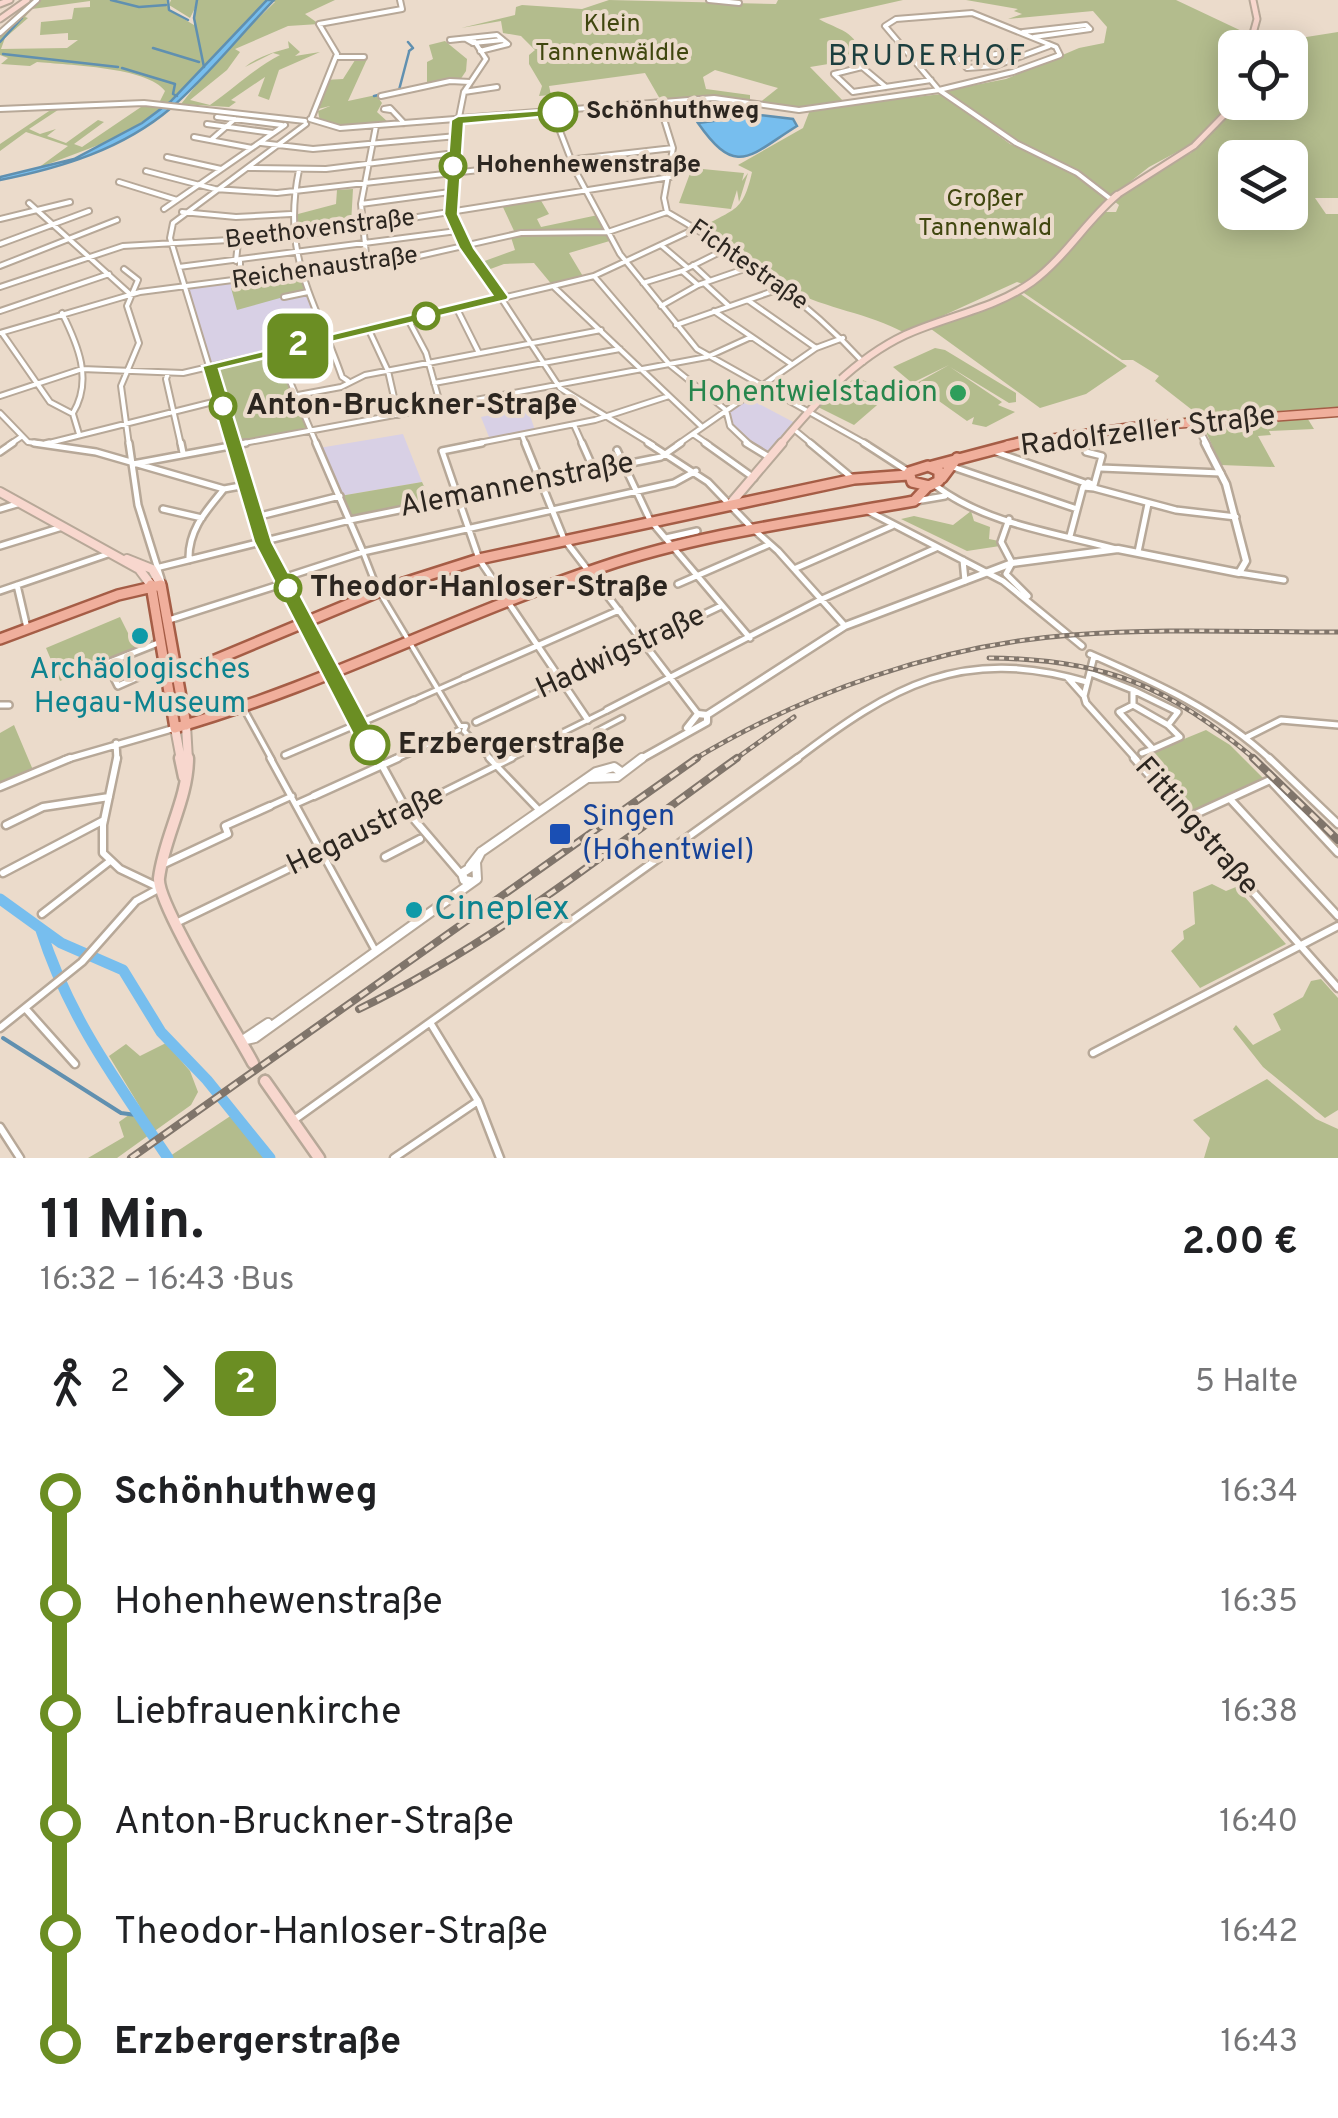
<!DOCTYPE html>
<html lang="de">
<head>
<meta charset="utf-8">
<style>
	:root { --surface:#fff; --page:#f6f6f6; --text:#202124; --muted:#757577 }
	body { margin:0; font-family:Overpass,sans-serif; background:var(--page); color:var(--text); height:100vh; display:flex; flex-direction:column; font-size:38px; white-space:nowrap }
	* { box-sizing:border-box; margin:0 }
	p { font-size:32px; color:var(--muted) }
	.icon { flex:none; width:55px; height:55px; fill:none; stroke:currentColor; stroke-width:2; stroke-linecap:round; stroke-linejoin:round }
	.map { position:relative; height:1158px; overflow:hidden }
	.drawer { display:flex; flex-direction:column; background:var(--surface); flex:1 }
	.drawer>* { flex:none }
	.badge { padding:0 20px; border-radius:15px; font-size:35px; line-height:65px }
	.tools { position:absolute; left:1218px; top:30px; display:grid; gap:20px }
	.tools a { display:grid; place-items:center; width:90px; height:90px; border-radius:15px; background:var(--surface); box-shadow:0 5px 25px #0003; font-size:50px }
	.map>.badge { position:absolute; translate:-50% -50%; box-shadow:0 0 0 5px #fff }
	.legs { display:flex; align-items:center; gap:15px; height:110px; padding:0 40px; font-size:32px }
	.legs p { margin-inline-start:auto }
	.overview { display:flex; align-items:center; justify-content:space-between; height:170px; padding:0 40px }
	h1 { font-size:55px; font-weight:700; line-height:75px }
	ul { padding:0 40px; list-style:none }
	li { display:flex; align-items:center; gap:35px; height:110px; font-size:38px }
	li i { display:grid; place-items:center; width:15px; height:100%; margin:0 12px; background:currentColor }
	li i::after { content:''; width:25px; height:25px; margin:-12px; border:8px solid; border-radius:50%; background:var(--surface) }
	li p { margin-inline-start:auto }
	li:first-child i { background:linear-gradient(#0000 50%,currentColor 0) }
	li:last-child i { background:linear-gradient(currentColor 50%,#0000 0) }
	.map>svg:first-child { display:block }
</style>
</head>
<body>
<div class="map">
<svg width="1338" height="1158" viewBox="0 0 1338 1158">
	<rect width="100%" height="100%" fill="#ebdbcb"/>
	<path fill="#d8d0e5" d="M300 273 328 338 210 366 185 288Z
		M746 397 799 425 772 458 733 432 726 410Z
		M527 407 536 433 491 442 481 417Z
		M403 434 422 482 340 496 319 448Z"/>
	<path fill="#b3bc8d" fill-rule="evenodd" d="M39 0H167L169 10 194 25 195 8 190 18 169 5 171 0H335L305 14 319 24 288 26 235 49 240 52 227 70 190 100 210 105C236 87 255 68 280 55L273 53 245 67C257 57 274 52 289 48L288 41 300 52 295 56 320 52 279 70 269 100 258 96 265 77 231 100 236 102 229 107 181 104 223 52 275 2 267 0 165 107 117 138 38 168 68 146 26 132 0 151V144L55 107 0 110 88 104 161 105 72 102 160 101 165 91C148 67 67 65 37 62L30 66 1 64 8 58 0 55V36ZM90 1V7L74 8 72 19 41 22 40 35 68 33V40H78L67 48 1 49 5 38 28 18 25 17 32 9ZM124 105 141 107 82 147 74 144 104 122 98 120 66 143 47 136 56 129 40 134 29 129 64 106Z
		M609 0 776 4 778 0H903L819 19C838 30 861 32 859 59L810 67 846 104 836 106 942 94 1010 144 1072 171 1108 200 1039 273 1023 284 1017 282 905 333C868 313 827 309 790 290 758 273 733 245 701 228 734 208 743 213 752 172L738 165 803 128 810 110 777 109 758 104 778 88 715 70 703 77 706 89 750 95V100L723 96 660 99 645 73 549 86 551 95 539 96 542 86 529 64V55L535 50 521 36 503 33 501 21 461 28 515 15 516 7 522 5 582 9Z
		M966 0H1176L1248 34 1243 45 1225 44 1235 74V101L1190 145 1149 167 1112 196 1074 169 1019 143 944 91 1006 79 1079 48 1104 43 1107 27 1093 11 1008 19 1022 14 1014 11 1018 9Z
		M1338 32V198H1315L1326 214H1338V407L1183 418 1196 413 1155 381 1159 376 1133 360H1122L1021 291 1044 276 1103 212H1116L1119 205 1114 201 1118 197 1156 169 1191 153 1240 103 1290 102V48L1250 47 1251 41 1262 44ZM1235 158H1290V212H1235Z
		M445 41 467 59 466 71 460 80 427 84V62L433 59 429 45Z
		M357 57H368L348 101 376 95 382 103 377 112 389 123 335 126 320 122 318 111 330 106 314 110 325 80 343 79Z
		M692 168 744 173 742 181 748 173 739 202 737 190 731 209 679 203Z
		M353 189 351 224 298 231V214L336 204 337 190Z
		M540 199 549 214 537 219 541 227 598 215 613 240 569 253 584 278 553 286 534 263 504 264 485 271 479 263 515 250 510 234 515 233 502 205Z
		M300 277 305 291 237 310 231 288Z
		M1019 293 1127 366 1086 394 1040 408 931 329Z
		M935 348 945 350 1016 393V402L1009 403 950 367 1002 402 998 405 1015 412 986 427 972 424 974 417 967 421 915 384 949 365 912 383 893 367Z
		M277 351 312 430 234 444 210 366Z
		M856 377 891 393 854 425 818 407Z
		M1306 416 1314 429 1269 431 1271 435 1258 436 1275 467 1221 465 1206 432 1211 424Z
		M422 482 432 503 350 520 340 496Z
		M971 511 974 521 990 527 989 539 999 541 1000 546 967 551 901 519 914 516 953 525Z
		M120 617 136 649 60 681 46 648Z
		M14 725 33 770 0 785V733Z
		M1206 730 1230 745 1265 780 1190 813 1145 755Z
		M1212 884 1226 891 1236 887 1286 944 1200 988 1171 951 1184 939 1183 931 1195 924 1193 892Z
		M1321 979 1338 998V1110L1325 1118 1263 1067 1233 1029 1236 1025 1253 1045 1281 1030 1273 1014 1303 997 1311 981Z
		M166 1043 190 1071 198 1092 191 1105 117 1158H88L124 1137 119 1122 140 1107 109 1056 126 1044 140 1056Z
		M1267 1079 1316 1119 1338 1129V1158H1204L1210 1138 1193 1120Z
		M235 1113 270 1158H167Z"/>
	<path fill="#77beee" stroke="#6090b0" stroke-width="2.5" d="M267 0H274C240 35 208 76 171 108 123 149 61 168 0 180V177L74 159 142 123 170 102Z
		M759 115 793 119 797 126C750 155 737 179 698 123Z"/>
	<g fill="none" stroke-linecap="round" stroke-linejoin="round">
		<path stroke="#6090b0" stroke-width="2.5" d="M111 0 139 7 166 5
			M168 0 169 10 188 20
			M197 0 194 18 204 67
			M0 42 22 18
			M408 42 413 48 409 51
			M153 48 199 62
			M3 54 118 67
			M122 68 175 84 173 94 177 96
			M374 96 399 90 409 52"/>
		<path stroke="#6090b0" stroke-width="4" d="M3 1038 121 1113 136 1115"/>
		<path stroke="#77beee" stroke-width="11" d="M0 899 61 943 123 970 161 1032 207 1080 270 1158
			M41 930C69 1018 117 1082 168 1158"/>
		<path stroke="#c5b7a9" stroke-width="10" stroke-dasharray="10 5" stroke-linecap="butt" d="M253 1063 265 1081"/>
		<defs>
			<path id="pedestrian-far1" d="M363 552 377 588 460 726H466L464 731 492 760
				M414 700 464 678
				M244 709 272 760
				M597 731 622 718
				M442 738 459 730
				M507 760 606 711"/>
			<path id="pedestrian" d="M270 758 375 950
				M489 758 537 808
				M296 804 314 796
				M270 806 292 796
				M315 856 512 758"/>
			<path id="minor-far2" d="M709 0 739 3
				M972 13 1056 47 1060 55 1013 72 939 90 885 26 896 19Z
				M1023 32 1086 25 1090 29 1034 37
				M450 40 497 35 508 44 480 51
				M473 43 503 40
				M1021 56 1012 52 959 59 967 68 995 66 1049 46
				M336 57H364
				M859 59 862 67 886 87
				M862 67 834 74 853 92 931 80
				M939 90 1016 143 1077 173 1112 200
				M464 92 497 87
				M381 96 450 81 470 82
				M659 103 673 148 664 198 667 212C740 254 806 300 863 362
				M0 109 144 103 305 121
				M391 110 384 109 390 108 404 123
				M553 113 575 170 620 254 697 349 868 445
				M217 117 282 125
				M459 117 464 92 486 59 473 39H466L473 43
				M462 118 714 98 799 110 939 90
				M310 119 340 128 455 119
				M311 119 337 54 319 24 402 9 400 0
				M458 120 450 178 451 212 484 272 560 388 653 445
				M207 124 273 133
				M194 137 252 148
				M211 140 235 119
				M261 143 313 149 457 136
				M167 157 221 169
				M249 168 326 169 455 153
				M299 170C281 257 315 299 342 377L348 381
				M146 171 215 189 277 193 673 148
				M119 182 177 200
				M29 203 130 294
				M361 204 450 192
				M164 209 285 125
				M182 212 236 217 291 214
				M0 219 70 202
				M0 244 89 211
				M661 245 688 268
				M236 261 238 242
				M240 261V281
				M367 264 361 204 376 126
				M693 265 709 280
				M0 266 117 220
				M179 267 457 231
				M124 269 138 280 127 306 139 343 121 386 129 445
				M682 271 698 285
				M594 276 670 365 726 410 730 426 750 445
				M643 283 682 271 728 248
				M704 283 729 306
				M553 286 702 427
				M0 287 123 246 298 236 670 177
				M284 297 308 292
				M749 301 816 348
				M661 306 698 285 753 266
				M457 309 479 353
				M0 311 109 274
				M714 311 790 363
				M62 313C78 345 93 380 73 413
				M409 321 426 353 441 407
				M676 325 782 288
				M368 328 388 371 398 415
				M0 333 140 292 419 256 521 233 608 232 667 212
				M2 333 50 402 73 414
				M277 351 317 445
				M168 373 166 379 181 445
				M434 383 620 349
				M298 395 341 387 365 375 601 330
				M0 396 82 369 183 373 553 286 594 276 697 228
				M0 413 28 442 51 445
				M73 414 79 434
				M574 425 583 445
				M796 431 813 445
				M693 434 709 445
				M522 435 526 445
				M45 444 221 400
				M9 445 21 437
				M233 445 170 238 173 223 306 124
				M233 445 707 357 751 337
				M469 445 595 420 669 396
				M677 445 816 348 843 338"/>
			<path id="minor-far1" d="M34 443 96 452 224 489
				M129 443 138 505 162 582
				M181 443 183 453
				M233 443 263 542 380 760
				M316 443 363 552
				M482 443 442 451 479 559 588 720
				M525 443 564 539 698 714
				M582 443 594 470
				M648 443 708 482 751 527
				M705 443 754 478
				M746 443 769 457
				M810 443 851 477
				M864 443 909 472
				M45 444 49 443
				M617 450 650 520 750 638
				M0 452 13 443
				M996 452 1085 483
				M1086 452 1102 456 1094 485
				M133 464 246 443
				M953 467 1077 509
				M1101 468 1221 473
				M1088 482 1094 485V488L1083 487Z
				M936 486C986 524 1056 533 1116 549
				M1094 488 1176 510 1236 517
				M916 501 945 496
				M0 509 17 504
				M163 509 202 518
				M866 510 1003 581 1082 646
				M256 517 340 496
				M1009 519 1001 542 1012 563 1006 574 1028 596
				M752 528 778 551 845 626
				M1070 536 1083 487
				M666 538 697 531
				M0 546 62 527
				M1138 552 1148 504
				M189 560C188 530 206 511 224 489L246 485
				M963 560 965 581
				M160 567 350 520 661 457 681 443
				M794 569 892 526
				M1239 573 1284 580
				M283 578 363 552 674 483 696 471
				M678 584 770 544
				M17 585 27 628
				M0 591 108 554
				M169 620 285 583
				M1090 654C1156 683 1218 710 1271 760
				M1094 656 1084 696 1086 703 1137 760
				M110 662 158 643
				M108 666 118 686 154 670
				M1093 674 1133 690V705L1119 712 1153 749 1142 753
				M1067 677 1083 695
				M464 678 619 610
				M1133 690 1178 712 1168 725 1133 705
				M0 705H9
				M607 710 822 599 936 548
				M476 722 721 606
				M1247 737 1281 720 1338 725
				M116 743 117 760
				M1153 749 1180 737 1168 725
				M285 755 414 700
				M64 760 175 728
				M393 760 442 738
				M795 760C892 686 962 645 1087 682"/>
			<path id="minor" d="M378 758 407 811 460 873
				M1134 758 1338 988
				M1269 758 1338 824
				M0 787 70 758
				M314 796 398 758
				M1230 799 1338 916
				M1187 818 1270 780 1338 853
				M6 825 43 807 109 797
				M385 857 420 839
				M164 864 228 834 225 826 270 806
				M3 873 104 820
				M42 914 110 861
				M176 923 315 856
				M25 1008 75 1064
				M431 1024 478 1101 500 1158
				M0 1028 82 962 136 901 160 888 120 869 103 853V825L117 758
				M1093 1053 1338 926
				M294 1120 798 758
				M0 1127 20 1158
				M394 1158 478 1101"/>
			<path id="tertiary-far3" d="M0 33 37 0"/>
			<path id="tertiary-far2" d="M1195 422 1207 445"/>
			<path id="tertiary-far1" d="M687 728 698 714 707 715
				M639 760 707 722V715L845 626 1012 563 1118 549 1239 573 1246 561 1226 484 1205 443"/>
			<path id="tertiary" d="M589 778 617 777 642 758
				M470 866 481 852 596 772 614 767 621 772
				M470 881 464 880 462 873 473 866
				M241 1041 255 1038 477 879 476 862 481 852
				M241 1041 268 1023"/>
			<path id="secondary-far3" d="M0 4 10 0
				M0 19 27 0
				M1249 48 1257 19 1253 0
				M1114 197 1194 146 1237 102"/>
			<path id="secondary-far2" d="M780 445C815 403 854 359 905 335 947 316 994 309 1032 282 1065 258 1086 221 1117 195"/>
			<path id="secondary-far1" d="M0 492 139 569 151 585
				M731 503 782 443
				M127 559 152 569 161 585
				M186 725 188 760
				M175 728 181 760"/>
			<path id="secondary" d="M180 758 184 777
				M188 758C188 799 164 837 159 878 156 902 237 1033 253 1063
				M265 1081 319 1158"/>
			<path id="primary-far1" d="M1008 445 1132 427 1338 412"/>
			<path id="primary" d="M928 466 939 471V481L929 486 912 482 909 472Z
				M932 466 1019 443
				M942 478 957 458
				M151 585 175 728C322 686 457 615 602 567 703 533 810 520 914 501L927 487
				M161 585 186 725
				M0 639 118 595 161 585
				M167 680 385 589 479 559 854 479 908 475"/>
		</defs>
		<use href="#pedestrian-far1" stroke="#b7a898" stroke-width="9"/>
		<use href="#pedestrian" stroke="#b7a898" stroke-width="10"/>
		<use href="#minor-far2" stroke="#b7a898" stroke-width="8"/>
		<use href="#minor-far1" stroke="#b7a898" stroke-width="10"/>
		<use href="#minor" stroke="#b7a898" stroke-width="11"/>
		<use href="#tertiary-far3" stroke="#b7a898" stroke-width="8"/>
		<use href="#tertiary-far2" stroke="#b7a898" stroke-width="9"/>
		<use href="#tertiary-far1" stroke="#b7a898" stroke-width="11"/>
		<use href="#tertiary" stroke="#b7a898" stroke-width="12"/>
		<use href="#secondary-far3" stroke="#b7a898" stroke-width="9"/>
		<use href="#secondary-far2" stroke="#b7a898" stroke-width="10"/>
		<use href="#secondary-far1" stroke="#b7a898" stroke-width="12"/>
		<use href="#secondary" stroke="#b7a898" stroke-width="15"/>
		<use href="#primary-far1" stroke="#a55d46" stroke-width="11"/>
		<use href="#primary" stroke="#a55d46" stroke-width="14"/>
		<use href="#pedestrian-far1" stroke="#fff" stroke-width="4"/>
		<use href="#pedestrian" stroke="#fff" stroke-width="5"/>
		<use href="#minor-far2" stroke="#fff" stroke-width="4"/>
		<use href="#minor-far1" stroke="#fff" stroke-width="5"/>
		<use href="#minor" stroke="#fff" stroke-width="6"/>
		<use href="#tertiary-far3" stroke="#fff" stroke-width="4"/>
		<use href="#tertiary-far2" stroke="#fff" stroke-width="5"/>
		<use href="#tertiary-far1" stroke="#fff" stroke-width="6"/>
		<use href="#tertiary" stroke="#fff" stroke-width="8"/>
		<use href="#secondary-far3" stroke="#f8d7ce" stroke-width="5"/>
		<use href="#secondary-far2" stroke="#f8d7ce" stroke-width="6"/>
		<use href="#secondary-far1" stroke="#f8d7ce" stroke-width="8"/>
		<use href="#secondary" stroke="#f8d7ce" stroke-width="10"/>
		<use href="#primary-far1" stroke="#f0af9c" stroke-width="8"/>
		<use href="#primary" stroke="#f0af9c" stroke-width="9"/>
		<defs>
			<path id="rail-far1" d="M989 658C1105 659 1168 686 1256 760
				M693 760C806 692 939 645 1072 635 1160 628 1249 632 1338 632
				M734 760 794 717"/>
			<path id="rail" d="M1253 758 1338 840
				M359 1009C495 943 614 846 737 758
				M131 1158 697 758"/>
		</defs>
		<use href="#rail-far1" stroke="#80756b" stroke-width="5"/>
		<use href="#rail" stroke="#80756b" stroke-width="8"/>
		<use href="#rail-far1" stroke="#ebdbcb" stroke-width="2.5" stroke-dasharray="5" stroke-linecap="butt"/>
		<use href="#rail" stroke="#ebdbcb" stroke-width="4" stroke-dasharray="10" stroke-linecap="butt"/>
	</g>
	<path fill="#6b8e23" stroke="#fff" stroke-width="2.5" d="M558 109 564 112 562 115 464 124 458 214 474 248 509 297 507 300 219 369 272 542 380 745 370 754 362 752 254 542 202 366 492 295 459 248 444 214 451 120 458 116Z"/>
	<g fill="#fff" stroke="#6b8e23" stroke-width="5">
		<circle cx="558" cy="112" r="18"/>
		<circle cx="453" cy="166" r="12"/>
		<circle cx="426" cy="316" r="12"/>
		<circle cx="223" cy="406" r="12"/>
		<circle cx="288" cy="588" r="12"/>
		<circle cx="370" cy="745" r="18"/>
	</g>
	<circle fill="#2e9e5b" stroke="#ebdbcb" stroke-width="4" cx="958" cy="393" r="10"/>
	<g fill="#0f9aa8" stroke="#ebdbcb" stroke-width="4">
		<circle cx="140" cy="636" r="10"/>
		<circle cx="414" cy="910" r="10"/>
	</g>
	<rect fill="#1a4fb4" stroke="#ebdbcb" stroke-width="4" x="548" y="822" width="24" height="24" rx="5"/>
	<g text-anchor="middle" dominant-baseline="central" stroke-width="8" stroke-linejoin="round" paint-order="stroke">
		<g font-size="25" fill="#40470f" stroke="#ebdbcb">
			<text x="612" y="25">Klein<tspan x="612" dy="29">Tannenwäldle</tspan></text>
			<text x="985" y="200">Großer<tspan x="985" dy="29">Tannenwald</tspan></text>
		</g>
		<g font-size="25" font-weight="bold" fill="#2c2620" stroke="#ebdbcb" text-anchor="start">
			<text x="586" y="112">Schönhuthweg</text>
			<text x="476" y="166">Hohenhewenstraße</text>
		</g>
		<g font-size="25" fill="#2c2620" stroke="#ebdbcb">
			<text transform="translate(320 230) rotate(-7)">Beethovenstraße</text>
			<text transform="translate(748 266) rotate(35)">Fichtestraße</text>
			<text transform="translate(325 269) rotate(-8)">Reichenaustraße</text>
		</g>
		<g font-size="30" letter-spacing="2.5" fill="#1c3f3f" stroke="#ebdbcb">
			<text x="928" y="57">BRUDERHOF</text>
		</g>
		<g font-size="30" fill="#27864d" stroke="#ebdbcb" text-anchor="end">
			<text x="938" y="393">Hohentwielstadion</text>
		</g>
		<g font-size="30" font-weight="bold" fill="#2c2620" stroke="#ebdbcb" text-anchor="start">
			<text x="246" y="406">Anton-Bruckner-Straße</text>
			<text x="310" y="588">Theodor-Hanloser-Straße</text>
			<text x="398" y="745">Erzbergerstraße</text>
		</g>
		<g font-size="30" fill="#2c2620" stroke="#ebdbcb">
			<text transform="translate(1148 432) rotate(-7)">Radolfzeller Straße</text>
			<text transform="translate(517 486) rotate(-11)">Alemannenstraße</text>
			<text transform="translate(621 653) rotate(-25)">Hadwigstraße</text>
			<text transform="translate(1196 827) rotate(49)">Fittingstraße</text>
			<text transform="translate(366 831) rotate(-26)">Hegaustraße</text>
		</g>
		<g font-size="30" fill="#0d838f" stroke="#ebdbcb">
			<text x="140" y="670">Archäologisches<tspan x="140" dy="34">Hegau-Museum</tspan></text>
		</g>
		<g font-size="30" fill="#164399" stroke="#ebdbcb" text-anchor="start">
			<text x="582" y="817">Singen<tspan x="582" dy="34">(Hohentwiel)</tspan></text>
		</g>
		<g font-size="35" fill="#0d838f" stroke="#ebdbcb" text-anchor="start">
			<text x="434" y="910">Cineplex</text>
		</g>
	</g>
</svg>
<div class="tools">
<a><svg class="icon" aria-label="locate" viewBox="0 0 24 24"><circle cx="12" cy="12" r="6"/><path d="M12 2v4M12 18v4M2 12h4M18 12h4"/></svg></a>
<a><svg class="icon" aria-label="layers" viewBox="0 0 24 24"><path d="M12 4l9 5-9 5-9-5zM3 14l9 5 9-5"/></svg></a>
</div>
<b class="badge" style="left:298px;top:346px;background:#6b8e23;color:#fff">2</b>
</div>
<section class="drawer">
<div class="overview"><div><h1>11 Min.</h1><p>16:32 – 16:43 · Bus</p></div><b>2.00 €</b></div>
<div class="legs"><svg class="icon" aria-label="walk" viewBox="0 0 24 24"><circle cx="13" cy="4" r="2"/><path d="M13 8l-2 6 4 7M11 14l-3 7M7 12l3-4h3l4 4"/></svg>2<svg class="icon" aria-label="forward" viewBox="0 0 24 24"><path d="M9 5l7 7-7 7"/></svg><b class="badge" style="background:#6b8e23;color:#fff">2</b><p>5 Halte</p></div>
<ul>
<li><i style="color:#6b8e23"></i><b>Schönhuthweg</b><p>16:34</p></li>
<li><i style="color:#6b8e23"></i><span>Hohenhewenstraße</span><p>16:35</p></li>
<li><i style="color:#6b8e23"></i><span>Liebfrauenkirche</span><p>16:38</p></li>
<li><i style="color:#6b8e23"></i><span>Anton-Bruckner-Straße</span><p>16:40</p></li>
<li><i style="color:#6b8e23"></i><span>Theodor-Hanloser-Straße</span><p>16:42</p></li>
<li><i style="color:#6b8e23"></i><b>Erzbergerstraße</b><p>16:43</p></li>
</ul>
</section>
</body>
</html>
